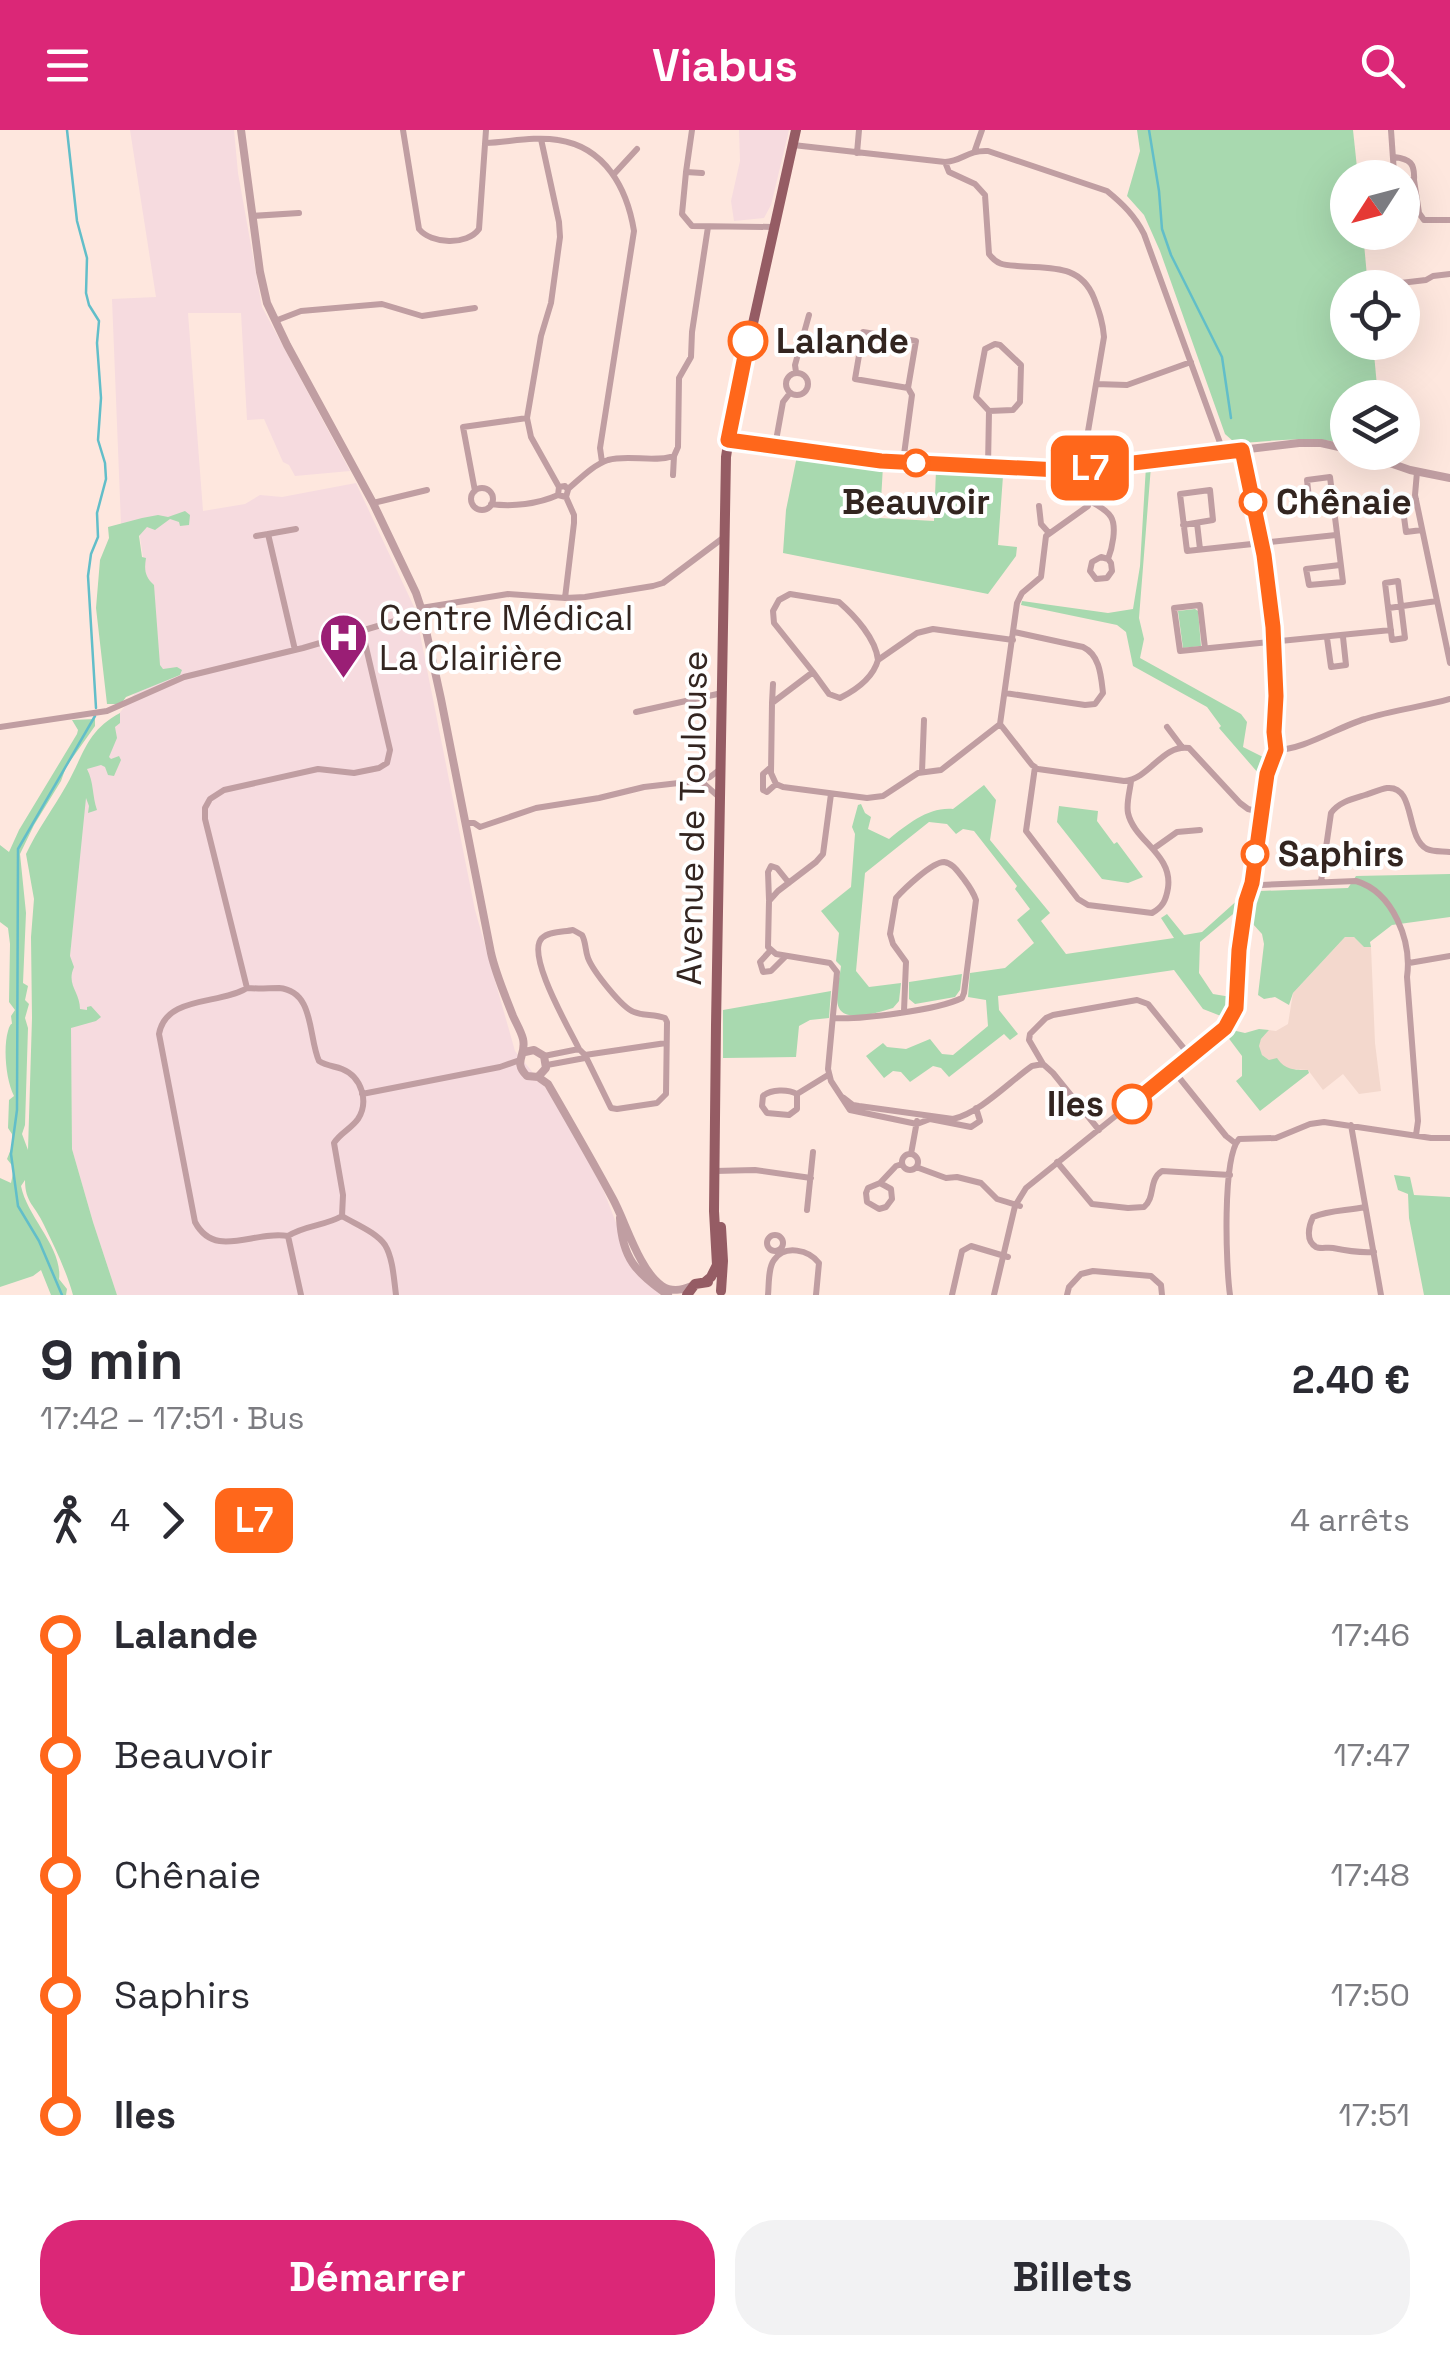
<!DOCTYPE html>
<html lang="fr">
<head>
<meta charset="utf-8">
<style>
	:root { --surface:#fff; --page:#f2f2f3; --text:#2b2b33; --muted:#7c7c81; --accent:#db2777 }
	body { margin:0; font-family:"Space Grotesk",sans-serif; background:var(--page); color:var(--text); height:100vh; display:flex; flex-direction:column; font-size:38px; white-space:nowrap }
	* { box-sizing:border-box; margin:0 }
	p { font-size:32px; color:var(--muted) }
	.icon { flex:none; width:55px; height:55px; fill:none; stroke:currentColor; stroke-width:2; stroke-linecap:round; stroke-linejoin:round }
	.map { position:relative; height:1165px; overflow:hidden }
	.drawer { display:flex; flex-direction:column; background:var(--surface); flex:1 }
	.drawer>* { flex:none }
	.badge { padding:0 20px; border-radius:15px; font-size:35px; line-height:65px }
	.needle { width:65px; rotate:234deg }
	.buttons { position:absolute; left:1330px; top:30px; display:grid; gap:20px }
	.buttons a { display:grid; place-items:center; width:90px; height:90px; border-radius:50%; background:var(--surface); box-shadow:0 10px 40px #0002; font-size:50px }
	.map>.badge { position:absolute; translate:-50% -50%; box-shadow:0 0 0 5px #fff }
	.legs { display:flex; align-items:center; gap:15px; height:110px; padding:0 40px; font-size:32px }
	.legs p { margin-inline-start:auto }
	.summary { display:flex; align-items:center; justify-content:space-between; height:170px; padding:0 40px }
	h1 { font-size:55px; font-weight:700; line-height:75px }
	.primary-button { display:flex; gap:20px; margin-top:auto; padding:20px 40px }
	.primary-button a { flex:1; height:115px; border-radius:40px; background:var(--accent); color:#fff; font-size:40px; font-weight:700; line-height:115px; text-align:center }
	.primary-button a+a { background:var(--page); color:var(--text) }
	ul { padding:0 40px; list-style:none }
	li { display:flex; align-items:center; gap:35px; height:120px; font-size:38px }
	li i { display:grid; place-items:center; width:15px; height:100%; margin:0 12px; background:currentColor }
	li i::after { content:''; width:25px; height:25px; margin:-12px; border:8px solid; border-radius:50%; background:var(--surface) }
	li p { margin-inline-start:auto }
	li:first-child i { background:linear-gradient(#0000 50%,currentColor 0) }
	li:last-child i { background:linear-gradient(currentColor 50%,#0000 0) }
	header { display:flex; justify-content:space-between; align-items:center; height:130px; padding:0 40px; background:var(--accent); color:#fff; font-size:45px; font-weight:700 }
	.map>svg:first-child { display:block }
</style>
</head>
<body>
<header><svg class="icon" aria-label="menu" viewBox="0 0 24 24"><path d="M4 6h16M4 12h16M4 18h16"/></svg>Viabus<svg class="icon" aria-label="search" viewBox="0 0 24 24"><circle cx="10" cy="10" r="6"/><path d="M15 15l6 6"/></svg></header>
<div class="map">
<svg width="1450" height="1165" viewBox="0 0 1450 1165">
	<rect width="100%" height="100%" fill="#fee7de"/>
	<path fill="#f6dbdf" d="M130 0H234L238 43 262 177 350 341 295 346 289 335 283 332 264 289 247 290 241 183H188L203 381 245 374 260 365 282 367 356 353 415 479 475 780 515 921 555 969 603 1059 630 1129 660 1165H117L93 1092 72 1019 70 827 88 624 159 532 138 394H121L112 169 156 167Z
		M739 0H789L771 75 764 88 734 91 731 71 740 31Z"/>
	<path fill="#f3d8cd" d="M1345 807H1354L1364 817H1371L1375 913 1381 961 1359 964 1343 944 1323 960 1308 940 1290 939 1269 930 1262 925 1258 916 1261 909 1269 900 1276 901 1288 894 1293 863Z"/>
	<path fill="#a8d9af" d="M1137 0H1353L1358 47 1348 48V102L1363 103 1368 157 1348 158V212L1373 213 1378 267 1348 268 1347 314C1313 305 1276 311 1241 313L1234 312 1225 304 1160 121 1144 85 1127 66 1140 21Z
		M797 326 883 336 880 388 934 391 936 340 1003 346 998 415 1017 417 1016 426 988 464 783 423 786 380Z
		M1146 336H1151L1139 488 1144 509 1140 528 1241 584 1247 592 1243 617 1263 627 1259 644 1219 598 1221 596 1207 577 1133 536 1126 502 1117 495 1021 475 1022 471 1108 483 1133 479 1140 436Z
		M185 381 190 385 189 395 180 396 179 392 170 389 155 400 147 397 139 406 142 427 146 428C144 440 145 447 154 455L160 535 163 539 177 537 182 540 180 545 126 567 121 574H107L96 478 100 430 109 408 108 397 142 388 158 385 168 387Z
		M1195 479 1198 481 1201 516 1183 518 1178 481Z
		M120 583V593L115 597 117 608 109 627 111 629 119 626 121 630 114 646 108 645 105 637 101 635 87 639C94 652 92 666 97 680L88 683 89 676 86 668 70 826 74 837C66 855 80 862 80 879L87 880V877L91 876 101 887 96 891 71 898 72 1019 93 1092 117 1165H73C66 1140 55 1118 44 1095 35 1075 25 1073 25 1050L21 1056C27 1087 63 1118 59 1149L67 1159 66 1165H51L41 1140 33 1146 0 1157V1048L11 1053 14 1038 7 1029 13 1014 12 1004 8 998 9 970 14 966C6 951 3 918 8 901 12 887 13 901 11 886L15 880 9 872 10 814 8 798 0 792V715L9 722 19 700 77 604 78 600 72 590 95 589V596L66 637 61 651 34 695 20 724 26 783 23 853 28 856 25 870 29 874 25 888 28 898 25 995 22 1004 28 1020 32 888 31 807 34 769 26 724C37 700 53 679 66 656 84 625 86 601 120 583Z
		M984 655 996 670 990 710 1050 783 1041 791 1066 824 1174 808 1161 788 1167 784 1184 805 1202 802 1241 767 1239 779 1200 812 1199 843 1213 864 1231 867 1226 888 1203 879 1174 840 998 866 999 880 1018 904 1010 910 1004 904 949 947 941 938 933 936 910 952 901 942 893 941 884 948 866 926 883 913 887 917 906 919 930 909 942 924 953 925 988 896 986 870 968 867 970 843 1005 838 1034 813 1017 790 1030 779 1015 759 1017 756 974 701 963 699 956 704 947 694 929 692 865 743 856 841 869 857 901 853 899 871 893 878C880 882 846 893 839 878 834 868 840 847 841 836L836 831 839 803 821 781 851 757 855 704 852 697 858 675 861 674 865 683 871 687 868 699 889 709C908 694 928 677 953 679Z
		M1059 676 1098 681 1097 691 1114 714 1117 712 1143 747 1128 753 1102 749 1057 692Z
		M1450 744V787L1392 795 1370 812 1371 817H1364L1354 807H1345L1293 863 1289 875 1275 867 1264 869 1258 865 1264 814 1262 804 1252 793 1254 768 1260 761 1348 758 1356 746Z
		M962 844 960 860 955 867 915 874 909 869V852Z
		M831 861 829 888 810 890 799 896 796 927 723 928V880Z
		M1259 899 1269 900 1261 909 1259 916 1262 925 1269 930 1277 928C1285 940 1294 940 1308 940L1309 943 1260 981 1236 951 1242 946V926L1227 906 1232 900 1245 903Z
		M1394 1045 1410 1047 1414 1065 1450 1067V1165H1424L1409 1088 1408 1064 1398 1060Z"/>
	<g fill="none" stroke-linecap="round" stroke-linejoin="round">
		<path stroke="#62bec9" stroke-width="2.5" d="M67 0 77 91 87 128 86 163 89 175 99 191 97 213 101 268 98 310 105 333 106 349 97 383 98 407 91 424 88 446 96 578
			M1149 0 1159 61 1162 99 1171 125 1222 227 1231 288
			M62 1165 39 1111 18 1076 11 1024 17 980 18 719 95 586"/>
		<path stroke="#c09ea2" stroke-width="6" d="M403 0 419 99C431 114 467 116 479 99L486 0
			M1391 0 1394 43 1397 48
			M541 9 559 92 560 107 551 173 541 206 527 288 531 307 559 357
			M486 13C509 12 535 6 558 10 605 17 627 58 634 101L600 318 602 332
			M793 15 945 32C963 31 967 20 988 21L1107 61C1123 74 1135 86 1144 104L1223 321
			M975 20 982 0
			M857 23 859 0
			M1394 27C1410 29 1415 33 1414 50
			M945 32 949 42 975 54 985 65 989 124C997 135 1004 135 1017 136 1049 139 1080 133 1094 168 1099 181 1103 192 1104 207L1085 319V338
			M686 42 692 0
			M702 43 686 42 682 84 692 96 774 97
			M614 44 637 19
			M1402 50H1414L1419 83 1424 90H1450
			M252 86 299 83
			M1375 156 1426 150 1433 146 1450 144
			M275 191 301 181 382 174 422 186 475 178
			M796 242 795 235 809 185
			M786 254a11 11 0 1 1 22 0a11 11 0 1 1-22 0Z
			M1096 254 1127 255 1191 232
			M775 316 783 272 790 263
			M903 332 912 265 908 258 916 211 863 202 855 249 908 258
			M988 336 989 281 1013 280 1020 272 1021 235 1000 215 995 214 985 219 976 267 989 281
			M1417 342 1415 365 1450 533
			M673 345 674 326 678 317 679 248 691 227 692 202 708 97
			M471 369a11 11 0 1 1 22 0a11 11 0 1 1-22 0Z
			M568 359C580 349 593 335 608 330 629 324 653 333 674 326
			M475 361 463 297 527 288
			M1416 369 1402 372 1406 402 1422 400
			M1090 371C1097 375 1107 380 1111 387 1117 397 1112 419 1108 429L1111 433 1112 441 1107 448 1096 449 1090 441 1092 432 1101 427 1108 429
			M373 373 427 360
			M491 374C513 377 538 374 558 365
			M1332 375 1310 377 1307 350 1330 347 1343 452 1309 455 1306 439 1340 435
			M1039 376 1041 394 1049 403
			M1197 393 1200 419
			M1183 395 1213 390 1210 360 1180 364 1187 421 1336 405
			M256 406 268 404
			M1398 451 1405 508 1392 510 1385 453Z
			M565 468 574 393V385L566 367 568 360 565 356 559 357 558 365 566 367
			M421 478 508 464 565 468 585 467 653 456 663 453 723 408
			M1389 478 1437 471
			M388 495 414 496 424 492
			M1327 508 1331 537 1346 535 1343 507
			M1205 518 1200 475 1174 478 1180 521 1391 500
			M295 520 268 404 296 399
			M878 530C876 509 855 486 839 472L790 464 779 470 773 481 774 493 813 542 772 573 771 643 776 654 783 657 867 668 883 666 918 643 941 640 1000 594 1017 473 1022 463 1041 447 1046 406 1088 376 1092 354 1091 338
			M813 542 829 564 840 568C856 560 873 548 878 530L917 503 933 499 1013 510
			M1005 563 1085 575 1095 574 1103 563C1101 546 1100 525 1083 517L1014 502
			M772 573 773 554
			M636 582 722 563
			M1000 594 1032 635 1038 639 1124 651C1150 649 1162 614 1189 618L1240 673 1248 679 1260 682
			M0 597 107 581 184 547 303 518 422 483
			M1167 597 1182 617
			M1276 620C1303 620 1338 597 1365 589 1393 580 1422 577 1450 569
			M771 637 763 644V660L767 662 776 654
			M1035 637 1026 701 1078 769 1088 775 1152 783C1163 777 1166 770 1168 758 1173 724 1134 711 1128 683 1126 673 1130 661 1131 651
			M922 642 924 590
			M697 651 703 653 719 667
			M831 664 823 724 816 732 778 761 769 771 768 817 776 824 830 833 837 842 828 939 831 951 850 980 917 994 930 989 971 997 980 991 976 978
			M465 693H474L480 697 536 678 599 668 644 657 696 651 710 647 719 640
			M1153 719 1177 702 1200 700
			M1321 752 1331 683C1339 672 1352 669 1365 665 1372 663 1380 659 1387 658 1416 655 1405 708 1427 719 1433 722 1443 721 1450 722
			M1252 753 1261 755 1356 751C1393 762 1412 811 1407 847L1418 991 1416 1005
			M769 770 768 742 771 736 777 738 789 753
			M573 800 582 805C586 812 585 820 588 828 593 841 622 878 634 882 644 886 654 884 665 888L667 892 666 964 657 973 617 979 611 978 585 925 579 919C570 900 525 824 542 808 549 801 565 802 573 800Z
			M770 821 760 832 763 842 771 841 786 826
			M1409 833 1450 826
			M247 858C258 859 269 858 279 858 315 861 308 907 319 931 327 936 334 936 342 939 362 947 369 972 358 989 351 999 340 1003 334 1013L343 1065 342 1086C325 1096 305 1095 288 1106 254 1100 215 1130 195 1092L159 904C166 865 220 875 247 858Z
			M247 858 205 689V678L210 669 224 660 318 639 354 643 379 638 387 633 390 620 362 500
			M833 888C859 890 938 880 962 868L964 863 976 770C973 761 969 756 963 748 958 742 953 733 944 732 932 732 904 759 896 768L890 804 893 814 906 832 904 881
			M585 925 666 913
			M544 926 579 919
			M1043 934 1029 910 1030 904 1046 888 1053 885 1137 870 1148 874 1190 926
			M547 935 585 928
			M1173 940 1226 1006 1235 1013
			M362 964 500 937 520 930
			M797 964V979L789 985 767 983 762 976 763 966C771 959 788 959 797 964L828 945
			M844 968 853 975 859 976 953 989C980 983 1009 952 1032 936L1043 934 1053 943 1099 1000
			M1351 995 1381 1165
			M902 1032a8 8 0 1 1 16 0a8 8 0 1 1-16 0Z
			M911 1024 917 991
			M1057 1032 1092 1074 1128 1078 1144 1077C1156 1067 1148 1050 1162 1041L1230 1045
			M916 1037 946 1048 957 1047 981 1053 997 1069 1020 1076
			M715 1041 755 1040 811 1048
			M880 1053 891 1059 892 1069 886 1077 879 1079 867 1072 866 1063 868 1058 880 1053 896 1036 902 1034
			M1365 1077C1347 1081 1330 1080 1313 1087 1309 1095 1305 1111 1316 1117 1320 1119 1328 1117 1333 1118 1347 1121 1358 1123 1374 1122
			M807 1080 813 1022
			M342 1086C355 1094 376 1102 385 1115 393 1128 394 1150 396 1165
			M767 1113a8 8 0 1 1 16 0a8 8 0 1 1-16 0Z
			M288 1106 301 1165
			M768 1165C769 1155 768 1138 774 1130 785 1114 809 1120 819 1133L816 1165
			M952 1165 962 1121 971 1116 1008 1127
			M994 1165 1015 1076 1026 1058 1220 902 1231 891 1236 878 1239 820 1246 771 1252 753 1267 644 1276 620 1274 602 1277 566 1275 515 1265 425 1242 319
			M1067 1165 1069 1157 1081 1144 1093 1141 1151 1146 1161 1155 1162 1165
			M1230 1165C1226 1137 1222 1028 1239 1009L1276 1008 1310 994 1324 992 1431 1008H1450"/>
		<path stroke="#c09ea2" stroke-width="8" d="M241 0 260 142 267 173 287 215 373 373 416 463 421 478 441 569 491 823C496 845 505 865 513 886 516 893 521 901 523 909 527 926 512 931 527 946L538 947 548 954C570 992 592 1030 613 1069 626 1093 639 1140 662 1156 671 1162 683 1160 692 1156
			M728 309 881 331 1059 340 1091 338 1299 313H1321L1348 319
			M1358 322 1410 340 1450 348
			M525 922 534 920 544 926 546 938 538 947
			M620 1088C622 1128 636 1143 668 1165"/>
		<path stroke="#955c64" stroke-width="10" d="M721 1097 723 1131 721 1161
			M705 1152 711 1147 717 1135 714 1081 716 895 726 327 732 288 796 0
			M687 1165 695 1154 708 1152"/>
	</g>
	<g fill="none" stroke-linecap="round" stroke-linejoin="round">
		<defs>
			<path id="line-1" d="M748 211 728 310 881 331 1059 340 1091 338 1242 320 1264 425 1273 497 1276 566 1274 602 1276 620 1267 644 1252 753 1246 771 1239 820 1236 878 1225 898 1132 974"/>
		</defs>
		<use href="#line-1" stroke="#fff" stroke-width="22"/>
		<use href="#line-1" stroke="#ff671b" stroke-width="15"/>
	</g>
	<defs>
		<symbol id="hospital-pin" viewBox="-11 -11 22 30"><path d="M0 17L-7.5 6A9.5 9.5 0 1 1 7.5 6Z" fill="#9a1e75" stroke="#fff"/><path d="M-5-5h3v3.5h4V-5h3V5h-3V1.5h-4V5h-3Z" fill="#fff"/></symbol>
	</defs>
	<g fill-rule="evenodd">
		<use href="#hospital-pin" x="316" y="480" width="55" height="75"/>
	</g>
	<g fill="#fff" stroke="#ff671b" stroke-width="5">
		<circle cx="748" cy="211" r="18"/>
		<circle cx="916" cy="333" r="12"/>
		<circle cx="1253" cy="372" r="12"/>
		<circle cx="1255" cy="724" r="12"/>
		<circle cx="1132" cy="974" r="18"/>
	</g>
	<g text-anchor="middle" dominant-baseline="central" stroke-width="8" stroke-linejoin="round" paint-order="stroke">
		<g font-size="35" font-weight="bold" fill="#332520" stroke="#fff" text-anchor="start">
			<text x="776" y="211">Lalande</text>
			<text x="916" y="372" text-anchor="middle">Beauvoir</text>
			<text x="1276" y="372">Chênaie</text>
			<text x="1278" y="724">Saphirs</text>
			<text x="1104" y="974" text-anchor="end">Iles</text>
		</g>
		<g font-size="35" fill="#332520" stroke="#fff" text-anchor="start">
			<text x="379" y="488">Centre Médical<tspan x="379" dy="40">La Clairière</tspan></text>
		</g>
		<g font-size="35" fill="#332520" stroke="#fff">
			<text transform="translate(692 688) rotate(-89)">Avenue de Toulouse</text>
		</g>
	</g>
</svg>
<div class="buttons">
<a><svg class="needle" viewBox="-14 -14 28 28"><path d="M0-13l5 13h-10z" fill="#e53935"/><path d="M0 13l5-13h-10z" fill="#7c7c81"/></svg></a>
<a><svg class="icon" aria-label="locate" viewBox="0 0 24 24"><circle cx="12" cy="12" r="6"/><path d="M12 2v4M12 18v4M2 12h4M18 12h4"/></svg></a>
<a><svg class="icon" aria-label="layers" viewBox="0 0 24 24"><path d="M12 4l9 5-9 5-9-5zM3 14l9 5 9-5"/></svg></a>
</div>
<b class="badge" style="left:1090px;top:338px;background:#ff671b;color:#fff">L7</b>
</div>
<section class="drawer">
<div class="summary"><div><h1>9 min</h1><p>17:42 – 17:51 · Bus</p></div><b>2.40 €</b></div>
<div class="legs"><svg class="icon" aria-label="walk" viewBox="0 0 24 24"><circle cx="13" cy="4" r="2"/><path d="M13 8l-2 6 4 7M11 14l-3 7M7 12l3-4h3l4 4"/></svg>4<svg class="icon" aria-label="forward" viewBox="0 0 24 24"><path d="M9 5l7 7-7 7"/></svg><b class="badge" style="background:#ff671b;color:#fff">L7</b><p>4 arrêts</p></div>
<ul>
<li><i style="color:#ff671b"></i><b>Lalande</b><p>17:46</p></li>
<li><i style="color:#ff671b"></i><span>Beauvoir</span><p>17:47</p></li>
<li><i style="color:#ff671b"></i><span>Chênaie</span><p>17:48</p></li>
<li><i style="color:#ff671b"></i><span>Saphirs</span><p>17:50</p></li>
<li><i style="color:#ff671b"></i><b>Iles</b><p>17:51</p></li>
</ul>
<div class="primary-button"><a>Démarrer</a><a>Billets</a></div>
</section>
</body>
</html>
